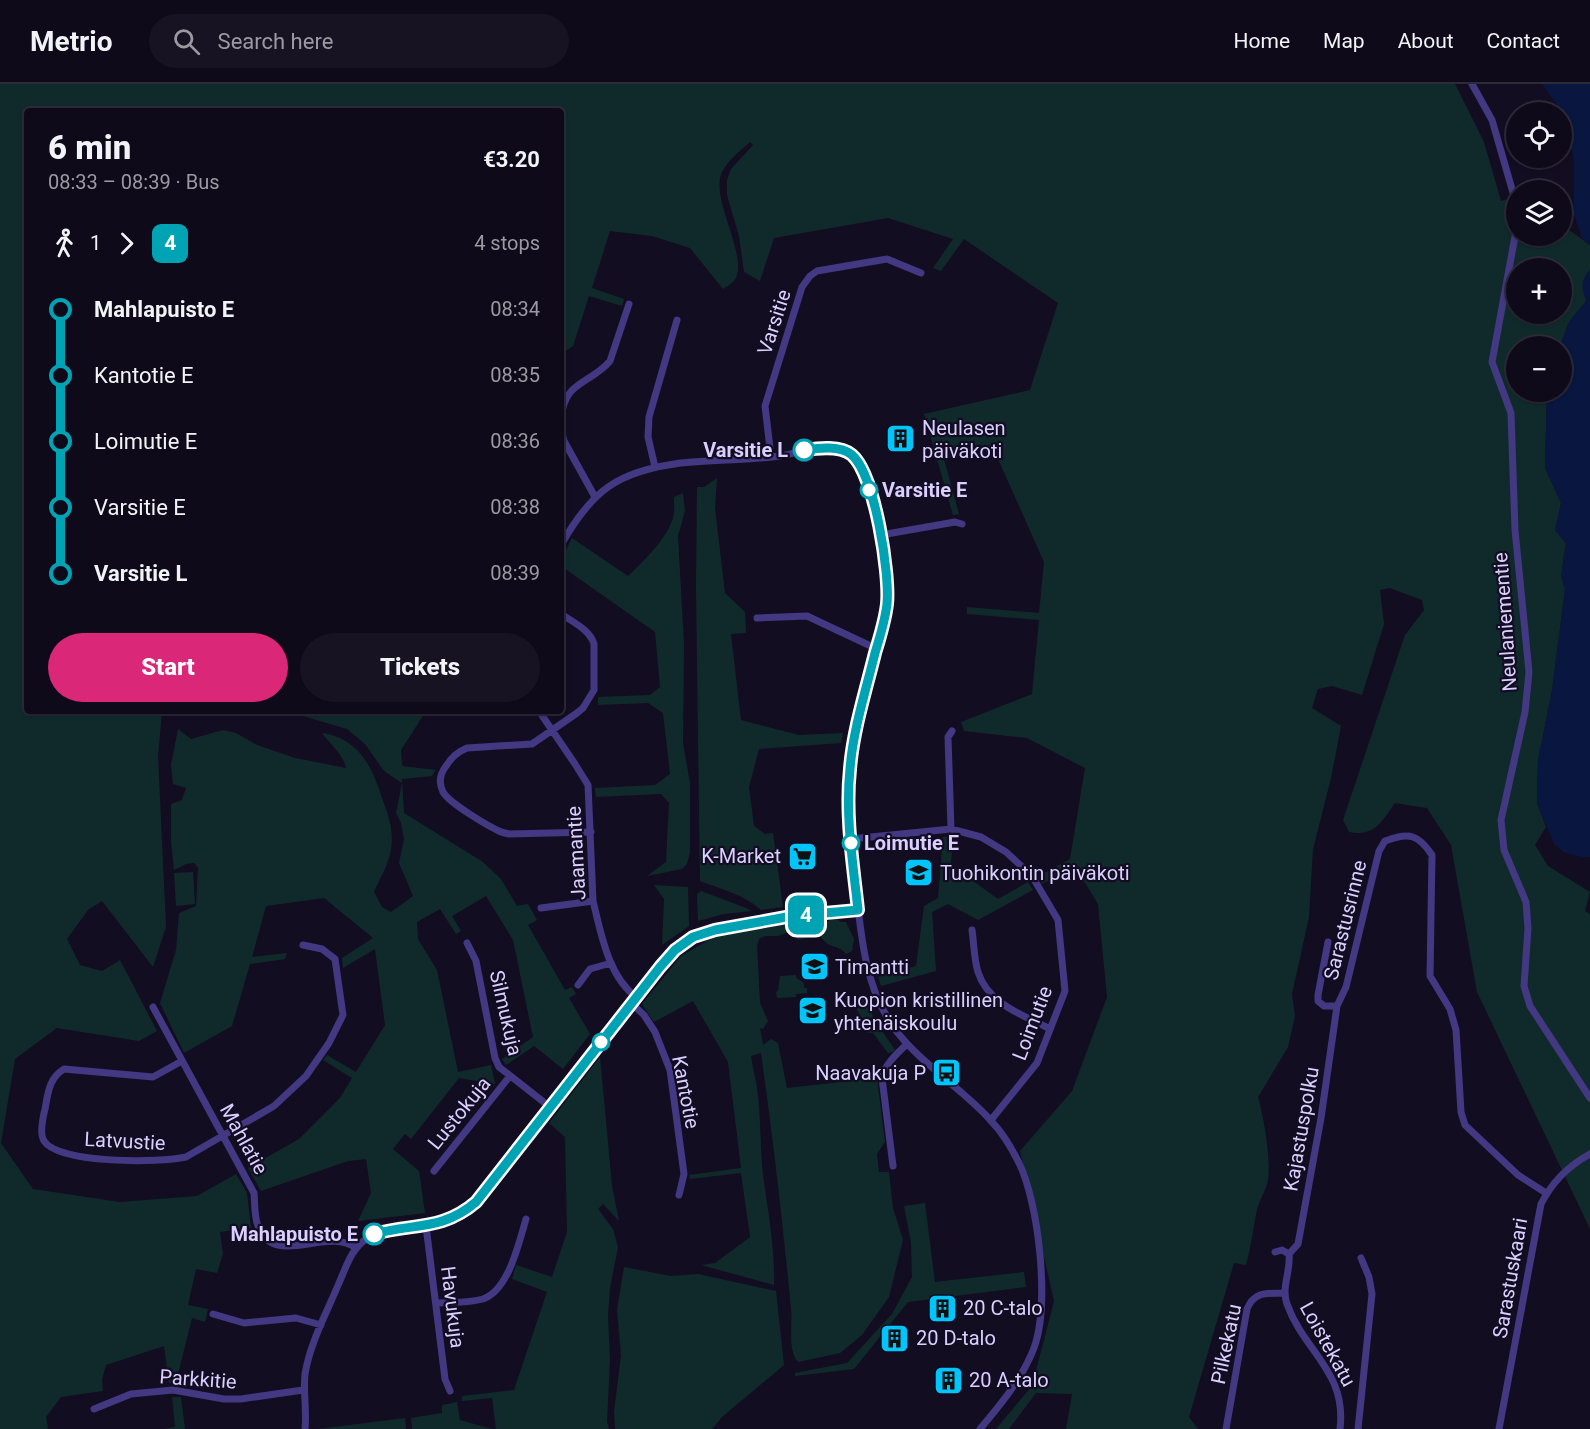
<!DOCTYPE html>
<html lang="en">
<head>
<meta charset="utf-8">
<style>
	:root { --surface:#0e0a1a; --page:#171323; --text:#f1f3f6; --muted:#9b9aa2; --line:#2e2b39; --accent:#db2777 }
	body { margin:0; font-family:Roboto,sans-serif; background:var(--page); color:var(--text); height:100vh; display:flex; flex-direction:column; font-size:22px; white-space:nowrap }
	* { box-sizing:border-box; margin:0 }
	p { font-size:20px; color:var(--muted) }
	.icon { flex:none; width:33px; height:33px; fill:none; stroke:currentColor; stroke-width:2; stroke-linecap:round; stroke-linejoin:round }
	.map { position:relative; flex:1; overflow:hidden }
	.drawer { position:absolute; left:24px; top:24px; width:540px; height:606px; display:flex; flex-direction:column; background:var(--surface); border-radius:6px; box-shadow:0 2px 4px #0004,0 0 0 2px var(--line) }
	.drawer>* { flex:none }
	.badge { padding:0 12px; border-radius:9px; font-size:21px; line-height:39px }
	.buttons { position:absolute; left:1506px; top:18px; display:grid; gap:12px }
	.buttons a { display:grid; place-items:center; width:66px; height:66px; border-radius:50%; background:var(--surface); box-shadow:0 2px 4px #0004,0 0 0 2px var(--line); font-size:30px }
	.map>.badge { position:absolute; translate:-50% -50%; box-shadow:0 0 0 3px #fff }
	.legs { display:flex; align-items:center; gap:9px; height:66px; padding:0 24px; font-size:20px }
	.legs p { margin-inline-start:auto }
	.summary { display:flex; align-items:center; justify-content:space-between; height:102px; padding:0 24px }
	h1 { font-size:33px; font-weight:800; line-height:45px }
	.cta { display:flex; gap:12px; margin-top:auto; padding:12px 24px }
	.cta a { flex:1; height:69px; border-radius:36px; background:var(--accent); color:#fff; font-size:24px; font-weight:800; line-height:69px; text-align:center }
	.cta a+a { background:var(--page); color:var(--text) }
	ul { padding:0 24px; list-style:none }
	li { display:flex; align-items:center; gap:21px; height:66px; font-size:22px }
	li i { display:grid; place-items:center; width:9px; height:100%; margin:0 8px; background:currentColor }
	li i::after { content:''; width:15px; height:15px; margin:-8px; border:4px solid; border-radius:50%; background:var(--surface) }
	li p { margin-inline-start:auto }
	li:first-child i { background:linear-gradient(#0000 50%,currentColor 0) }
	li:last-child i { background:linear-gradient(currentColor 50%,#0000 0) }
	header { display:flex; align-items:center; gap:36px; box-sizing:border-box; height:84px; padding:0 30px; background:var(--surface); border-bottom:2px solid var(--line) }
	header strong { font-size:28px }
	nav { display:flex; gap:33px; margin-inline-start:auto; font-size:21px }
	.search { width:420px; height:54px; background:var(--page); display:flex; align-items:center; gap:15px; box-sizing:border-box; padding:0 21px; border-radius:33px; color:var(--muted); font-size:22px }
	.map>svg:first-child { display:block }
</style>
</head>
<body>
<header>
<strong>Metrio</strong>
<div class="search"><svg class="icon" aria-label="search" viewBox="0 0 24 24"><circle cx="10" cy="10" r="6"/><path d="M15 15l6 6"/></svg>Search here</div>
<nav><a>Home</a><a>Map</a><a>About</a><a>Contact</a></nav>
</header>
<div class="map">
<svg width="1590" height="1345" viewBox="0 0 1590 1345">
	<rect width="100%" height="100%" fill="#130d22"/>
	<path fill="#102a2c" fill-rule="evenodd" d="M0 0H1455L1484 58 1501 117 1516 113V152H1562V141L1590 161V186L1587 189 1586 217 1569 238 1560 262H1516V308H1547L1545 384 1561 419 1555 446 1566 459 1561 492 1565 505 1552 607 1538 676 1537 719 1546 743 1535 761 1548 782 1590 808 1585 827 1590 830V1145L1477 908 1451 761 1427 724 1395 719C1381 738 1375 753 1349 748L1343 736 1405 551 1424 526 1422 516 1390 504 1380 506 1384 540 1362 611 1332 602 1318 605 1312 624 1341 642 1331 694 1313 765 1309 833 1292 910 1295 932 1288 963 1258 1013C1264 1034 1271 1075 1268 1096 1266 1107 1259 1116 1257 1126 1253 1145 1251 1163 1246 1181L1234 1179 1189 1333 1198 1345H1066L1072 1310 1036 1309 1009 1345H996L1032 1302 1054 1217 1020 1067 1072 1007 1107 913 1098 820 1075 782 1042 800 1037 793 1070 775 1085 684 1027 654 964 647 961 638 1032 610 1039 536 967 530V523L1039 529 1044 478 994 366 944 375 959 430 953 431 924 330 1030 306 1058 219 964 155 941 187 933 184 953 155 888 134 774 154 760 197 744 188 739 152 727 111V96L731 85 753 61 750 58C740 67 728 76 722 88 709 115 751 175 734 197 731 200 726 203 723 205L690 164 652 152 610 147 592 204 624 215 622 222 589 212 573 262 561 270V27H27V627H162L158 672 166 843 153 883 102 817 88 826 67 855 80 881 102 887 120 876 157 947 139 957 57 944 15 975 1 1059 33 1105 120 1118 197 1112 236 1090 247 1109 251 1144 220 1148 223 1170 217 1189 196 1185 188 1221 208 1225 205 1238 192 1234 176 1298 169 1299 164 1262 106 1281 102 1296 103 1307 61 1313 46 1333 48 1345H0ZM1516 184H1562V230H1516Z
		M717 394 715 424 725 509 745 528 746 549 731 550 741 636 799 651 843 649 841 659 759 665 749 703 754 742 765 750 773 749 783 823 761 826C745 811 721 805 700 797L696 504 697 403H704Z
		M683 409 685 427 678 452 684 561 683 659 690 699V768L687 780 682 785 647 792 666 778 669 719 661 710 596 713 595 704 655 701 670 690 663 629 648 619 598 621V613L650 611 660 603 655 548 561 482V476L572 454 628 492C642 479 666 455 672 437 675 430 674 421 674 413Z
		M286 627H426L401 666 402 682 436 686 432 692 402 695 404 729 483 778 501 795 517 822 528 820 537 836 528 841 565 906 572 903 576 910 569 914 590 950 563 985 534 962 506 981 502 975 533 953 513 856 486 812 452 832 461 847 456 850 440 825 417 838 418 855 437 886 458 988 491 981 495 1000 459 994 411 1055 405 1050 393 1065 419 1087 425 1129 358 1137 371 1109 366 1075 348 1077 261 1107 248 1084 299 1055 340 1014 352 994 323 976 327 971 356 988 385 941 375 865 343 884 342 874 373 854 324 814 266 822 252 873 287 869 285 875 250 880 232 942 184 969 160 919 176 866 179 829 196 822 198 784 194 779 186 780 174 786 171 757V720L182 716 186 704 173 700 171 681 178 645 191 655 223 646 236 649 257 661 295 674 346 684C343 670 330 660 322 649 357 654 371 680 381 711 388 731 394 744 391 765 389 780 380 794 374 808L382 823 391 828 413 812 399 779 404 755 401 739 396 729 402 699 384 687 365 660 347 645Z
		M943 753H953L950 792 969 794 998 815 1028 798 1033 806 978 836 948 820 932 828 936 887 881 902 878 893 916 882 924 822 938 814Z
		M193 788 195 820 176 822 174 789Z
		M654 801 688 803 689 842 662 861 664 815Z
		M701 807 746 824 752 827 724 830 698 837 697 810Z
		M836 834 841 838H846L854 855 852 867 846 870C838 859 829 867 819 850L798 856 792 847 778 852H765L759 855 757 862 760 919 768 937 763 945 760 944 763 961 771 955 778 959 787 1004 877 994 885 1058 877 1070 879 1088H889L893 1124 903 1156 889 1213 862 1251 840 1269 798 1278C787 1265 793 1242 791 1225 783 1140 773 1054 761 969L751 972C753 986 757 999 758 1013 761 1039 760 1065 763 1091 768 1127 775 1164 774 1201L701 1181 715 1179 750 1153 741 1089 690 1095 689 1091 741 1084 728 978 693 917 654 938 642 920 681 872 721 849 811 837 825 838Z
		M796 891 797 895C802 896 804 899 804 904H807V909L796 910V913L777 914 776 909 778 906 780 892Z
		M865 913 874 935 895 966 893 968 888 969 873 949 864 948 860 937 861 933 856 924 861 918 859 914Z
		M600 973 612 1102 619 1137 603 1120 598 1125 613 1145 618 1163 610 1204 608 1232 610 1276 607 1338 609 1345H496L492 1314 462 1317V1312L514 1306 547 1208 512 1195 516 1181 552 1193 567 1148 565 1053 549 1039Z
		M925 1119 935 1198 1024 1188 1026 1203 908 1218 854 1285 795 1292V1289L847 1279 892 1230 912 1193 911 1158 904 1122Z
		M624 1183 671 1192 698 1190 776 1207 784 1281 722 1333 712 1345H615L614 1328 621 1272 617 1226Z
		M172 1313H181L185 1345H163L175 1343Z
		M457 1318 460 1336 492 1345H412L411 1334 442 1329V1321Z
		M405 1334 406 1345H318Z"/>
	<path fill="#091740" d="M1542 0H1590V161L1582 154 1574 131V75L1563 29Z
		M1590 186V773H1583L1573 771 1564 768 1554 760 1537 719 1538 676 1552 607 1565 505 1561 492 1566 460 1555 446 1561 419 1545 384 1547 308H1562V262H1560L1569 238 1586 217C1582 205 1580 196 1590 186Z"/>
	<g fill="none" stroke-linecap="round" stroke-linejoin="round">
		<path stroke="#433882" stroke-width="7" d="M1472 0 1492 36 1516 119
			M1516 147 1492 278 1511 329 1515 446 1529 588 1525 628 1501 736 1504 766 1526 818 1528 844 1524 902 1530 922 1590 1014
			M561 335C564 296 591 300 610 277L629 220
			M561 346 564 357 595 413
			M771 373 765 322 802 203 810 192 817 187 887 175 921 189
			M655 383 648 353 649 333 677 236
			M881 451 955 438 962 440
			M561 461C592 406 618 387 681 379 711 376 742 376 772 373 796 371 823 357 847 368 862 375 866 396 871 410 882 443 890 484 887 520 886 536 880 551 876 567 864 611 851 658 848 704 847 731 851 760 854 787 857 817 860 848 866 877 881 946 912 966 962 1009 972 1018 983 1027 992 1038 1003 1049 1012 1065 1019 1079 1039 1120 1050 1221 1034 1264 1022 1295 1001 1320 980 1345
			M561 530C573 538 590 546 594 560V606L583 624 577 629 532 660 467 664C457 668 452 673 446 682 440 690 438 698 443 708 449 719 488 742 501 748L509 750 591 748
			M757 534 807 532 877 565
			M539 627 575 680 588 701 593 817C601 849 608 892 636 913
			M951 745 948 653 952 647
			M851 755 951 745 981 753 1006 768 1032 792 1058 836 1065 907 1037 979 991 1036
			M541 824 593 817
			M972 846C974 860 974 875 978 888 988 920 1023 931 1050 945
			M1328 858 1318 911V917L1324 922H1337L1346 903 1379 767 1385 757C1409 748 1418 750 1432 771L1430 892 1450 925 1456 946 1461 1028 1465 1041 1518 1091 1546 1109
			M467 859 476 877 495 974 499 983 550 1023
			M578 901 590 885 611 879
			M631 919 644 931 655 948 670 986 684 1090 679 1111
			M153 923 254 1109C255 1120 254 1132 258 1142 274 1185 327 1142 356 1164
			M182 977 153 993 64 985C49 994 48 1009 45 1025 43 1033 39 1049 44 1057 59 1080 160 1079 186 1073L274 1022 306 992 329 959 343 931 335 875 322 865 303 861
			M893 1082 882 994C884 981 897 970 906 961
			M434 1087 510 992
			M426 1142 445 1295 450 1307
			M1275 1168 1282 1166 1289 1170C1291 1187 1281 1203 1287 1220 1304 1268 1347 1287 1340 1345
			M1289 1170 1298 1160 1321 1034 1337 922
			M437 1219C452 1218 469 1219 483 1215 509 1206 519 1158 526 1135
			M213 1230 244 1239 296 1234 321 1241
			M94 1325 131 1310 173 1306 224 1315H241L303 1306
			M305 1345C307 1327 303 1308 305 1290 310 1259 327 1228 339 1199 344 1188 348 1175 355 1166 361 1158 368 1152 377 1150 417 1138 440 1149 476 1118L660 883 675 866 693 853 715 846 792 833 858 826
			M1226 1345 1247 1225C1255 1206 1268 1210 1285 1209
			M1358 1345 1372 1210 1369 1193 1361 1174
			M1499 1345 1541 1120C1552 1098 1568 1082 1590 1070"/>
	</g>
	<g fill="none" stroke-linecap="round" stroke-linejoin="round">
		<defs>
			<path id="line-1" d="M374 1150C414 1139 442 1147 476 1118L660 883 675 866 693 853 715 846 792 832 858 826C853 779 845 732 850 685 853 646 866 606 875 569 880 553 885 537 887 520 890 490 875 391 852 371 841 361 818 364 804 366"/>
		</defs>
		<use href="#line-1" stroke="#fff" stroke-width="14"/>
		<use href="#line-1" stroke="#00a3b4" stroke-width="9"/>
	</g>
	<defs>
		<symbol id="building-square" viewBox="-11 -11 22 22"><rect x="-9" y="-9" width="18" height="18" rx="4" fill="#00c5fa" stroke="#130d22"/><path d="M-4-6H4V6H1V3H-1V6H-4ZM-2.5-4.3h1.7v1.8h-1.7ZM.8-4.3h1.7v1.8H.8ZM-2.5-1h1.7V.8h-1.7ZM.8-1h1.7V.8H.8Z" fill="#111"/></symbol>
		<symbol id="supermarket-square" viewBox="-11 -11 22 22"><rect x="-9" y="-9" width="18" height="18" rx="4" fill="#00c5fa" stroke="#130d22"/><path d="M-6-5.5h2.5l.6 2H6L4.5 2H-2.5L-4.4-4H-6ZM-1.5 3.2a1.3 1.3 0 1 0 .1 0ZM3 3.2a1.3 1.3 0 1 0 .1 0Z" fill="#111"/></symbol>
		<symbol id="school-square" viewBox="-11 -11 22 22"><rect x="-9" y="-9" width="18" height="18" rx="4" fill="#00c5fa" stroke="#130d22"/><path d="M0-5L7-2L0 1L-7-2ZM-4 1L0 2.5L4 1V4Q0 6-4 4Z" fill="#111"/></symbol>
		<symbol id="bus-square" viewBox="-11 -11 22 22"><rect x="-9" y="-9" width="18" height="18" rx="4" fill="#00c5fa" stroke="#130d22"/><path d="M-5-6H5V4H4V6H2V4H-2V6H-4V4H-5ZM-3.5-4V0h7V-4ZM-3.5 1.2v1.5H-2V1.2ZM2 1.2v1.5H3.5V1.2Z" fill="#111"/></symbol>
	</defs>
	<g fill-rule="evenodd">
		<use href="#building-square" x="884" y="338" width="33" height="33"/>
		<use href="#supermarket-square" x="786" y="756" width="33" height="33"/>
		<use href="#school-square" x="902" y="772" width="33" height="33"/>
		<use href="#school-square" x="798" y="866" width="33" height="33"/>
		<use href="#school-square" x="796" y="910" width="33" height="33"/>
		<use href="#bus-square" x="930" y="972" width="33" height="33"/>
		<use href="#building-square" x="926" y="1208" width="33" height="33"/>
		<use href="#building-square" x="878" y="1238" width="33" height="33"/>
		<use href="#building-square" x="932" y="1280" width="33" height="33"/>
	</g>
	<g fill="#fff" stroke="#00a3b4" stroke-width="3">
		<circle cx="804" cy="366" r="10"/>
		<circle cx="869" cy="406" r="8"/>
		<circle cx="851" cy="759" r="8"/>
		<circle cx="601" cy="958" r="8"/>
		<circle cx="374" cy="1150" r="10"/>
	</g>
	<g text-anchor="middle" dominant-baseline="central" stroke-width="4.5" stroke-linejoin="round" paint-order="stroke">
		<g font-size="20" fill="#dacfff" stroke="#130d22">
			<text transform="translate(774 238) rotate(-72)">Varsitie</text>
			<text transform="translate(1505 538) rotate(-94)">Neulaniementie</text>
			<text transform="translate(576 769) rotate(-93)">Jaamantie</text>
			<text transform="translate(1345 836) rotate(-76)">Sarastusrinne</text>
			<text transform="translate(506 929) rotate(77)">Silmukuja</text>
			<text transform="translate(1032 939) rotate(-69)">Loimutie</text>
			<text transform="translate(686 1008) rotate(79)">Kantotie</text>
			<text transform="translate(459 1029) rotate(-51)">Lustokuja</text>
			<text transform="translate(1301 1045) rotate(-80)">Kajastuspolku</text>
			<text transform="translate(244 1055) rotate(61)">Mahlatie</text>
			<text transform="translate(125 1057) rotate(3)">Latvustie</text>
			<text transform="translate(1510 1194) rotate(-80)">Sarastuskaari</text>
			<text transform="translate(453 1223) rotate(83)">Havukuja</text>
			<text transform="translate(1226 1260) rotate(-78)">Pilkekatu</text>
			<text transform="translate(1328 1260) rotate(61)">Loistekatu</text>
			<text transform="translate(198 1295) rotate(4)">Parkkitie</text>
		</g>
		<g font-size="20" fill="#dacfff" stroke="#130d22" text-anchor="start">
			<text x="922" y="344">Neulasen<tspan x="922" dy="23">päiväkoti</tspan></text>
			<text x="781" y="772" text-anchor="end">K-Market</text>
			<text x="940" y="789">Tuohikontin päiväkoti</text>
			<text x="835" y="883">Timantti</text>
			<text x="834" y="916">Kuopion kristillinen<tspan x="834" dy="23">yhtenäiskoulu</tspan></text>
			<text x="926" y="989" text-anchor="end">Naavakuja P</text>
			<text x="963" y="1224">20 C-talo</text>
			<text x="916" y="1254">20 D-talo</text>
			<text x="969" y="1296">20 A-talo</text>
		</g>
		<g font-size="20" font-weight="bold" fill="#dacfff" stroke="#130d22" text-anchor="end">
			<text x="788" y="366">Varsitie L</text>
			<text x="882" y="406" text-anchor="start">Varsitie E</text>
			<text x="864" y="759" text-anchor="start">Loimutie E</text>
			<text x="358" y="1150">Mahlapuisto E</text>
		</g>
	</g>
</svg>
<div class="buttons">
<a><svg class="icon" aria-label="locate" viewBox="0 0 24 24"><circle cx="12" cy="12" r="6"/><path d="M12 2v4M12 18v4M2 12h4M18 12h4"/></svg></a>
<a><svg class="icon" aria-label="layers" viewBox="0 0 24 24"><path d="M12 4l9 5-9 5-9-5zM3 14l9 5 9-5"/></svg></a>
<a>+</a>
<a>−</a>
</div>
<b class="badge" style="left:806px;top:831px;background:#00a3b4;color:#fff">4</b>
<section class="drawer">
<div class="summary"><div><h1>6 min</h1><p>08:33 – 08:39 · Bus</p></div><b>€3.20</b></div>
<div class="legs"><svg class="icon" aria-label="walk" viewBox="0 0 24 24"><circle cx="13" cy="4" r="2"/><path d="M13 8l-2 6 4 7M11 14l-3 7M7 12l3-4h3l4 4"/></svg>1<svg class="icon" aria-label="forward" viewBox="0 0 24 24"><path d="M9 5l7 7-7 7"/></svg><b class="badge" style="background:#00a3b4;color:#fff">4</b><p>4 stops</p></div>
<ul>
<li><i style="color:#00a3b4"></i><b>Mahlapuisto E</b><p>08:34</p></li>
<li><i style="color:#00a3b4"></i><span>Kantotie E</span><p>08:35</p></li>
<li><i style="color:#00a3b4"></i><span>Loimutie E</span><p>08:36</p></li>
<li><i style="color:#00a3b4"></i><span>Varsitie E</span><p>08:38</p></li>
<li><i style="color:#00a3b4"></i><b>Varsitie L</b><p>08:39</p></li>
</ul>
<div class="cta"><a>Start</a><a>Tickets</a></div>
</section>
</div>
</body>
</html>
